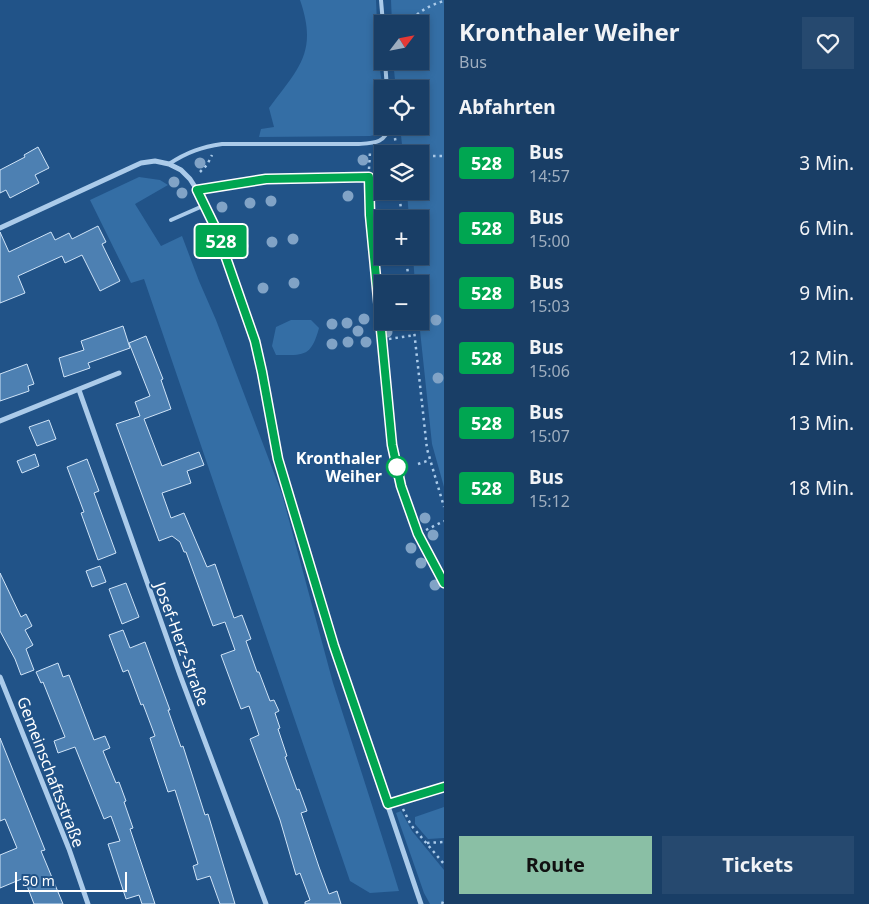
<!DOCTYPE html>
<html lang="de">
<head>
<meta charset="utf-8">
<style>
	:root { --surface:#193e66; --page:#26496f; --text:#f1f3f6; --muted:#9faebf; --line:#37577a; --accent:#8abfa5 }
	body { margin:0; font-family:"Noto Sans",sans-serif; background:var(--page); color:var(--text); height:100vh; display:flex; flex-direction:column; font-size:19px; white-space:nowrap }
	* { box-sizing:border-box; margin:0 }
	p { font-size:16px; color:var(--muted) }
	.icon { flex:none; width:28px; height:28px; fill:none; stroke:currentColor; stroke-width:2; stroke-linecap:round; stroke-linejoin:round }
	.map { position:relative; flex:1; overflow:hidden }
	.side { display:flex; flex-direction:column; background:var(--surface); width:425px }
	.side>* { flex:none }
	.badge { padding:0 10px; border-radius:4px; font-size:18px; line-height:32px }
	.needle { width:32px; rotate:58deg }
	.tools { position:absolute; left:374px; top:15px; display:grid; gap:10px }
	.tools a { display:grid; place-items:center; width:55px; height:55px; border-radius:0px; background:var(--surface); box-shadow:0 2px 8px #0003,0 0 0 1px var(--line); font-size:25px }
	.scale { position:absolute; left:15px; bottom:12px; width:112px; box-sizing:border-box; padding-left:5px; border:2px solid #fff; border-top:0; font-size:14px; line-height:18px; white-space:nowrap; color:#fff; -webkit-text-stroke:4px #215388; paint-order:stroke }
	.map>.badge { position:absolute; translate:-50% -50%; box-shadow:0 0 0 2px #fff }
	h2 { padding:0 15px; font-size:19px; line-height:45px }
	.round { display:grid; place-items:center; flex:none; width:52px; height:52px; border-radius:0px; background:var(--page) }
	.summary { display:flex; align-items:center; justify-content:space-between; height:85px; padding:0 15px }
	h1 { font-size:24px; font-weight:700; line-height:38px }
	.action { display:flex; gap:10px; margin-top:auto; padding:10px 15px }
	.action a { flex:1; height:58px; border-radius:0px; background:var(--accent); color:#111; font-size:20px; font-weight:700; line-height:58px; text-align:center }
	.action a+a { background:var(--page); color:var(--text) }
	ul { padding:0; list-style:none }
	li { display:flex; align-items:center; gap:15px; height:65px; padding:0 15px }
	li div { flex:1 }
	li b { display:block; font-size:19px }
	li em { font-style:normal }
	li .badge { min-width:55px; font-weight:700; text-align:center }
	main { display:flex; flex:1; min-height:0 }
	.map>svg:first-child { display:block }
</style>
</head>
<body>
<main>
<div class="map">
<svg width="444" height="904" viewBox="0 0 444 904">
	<rect width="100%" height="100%" fill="#215388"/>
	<path fill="#346ea5" d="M300 0H376C377 18 377 36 378 54 380 77 390 115 379 134L370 136 259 137 261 129 274 127 269 108C299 68 318 52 300 0Z
		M391 0H444V487L432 444 419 321H420V284H415L413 256H420V219H409L407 191H420V154H403L400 126H420V89H396L393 61H420V24H392Z
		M139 177 160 180 168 185 135 204 161 246 182 236 199 281 216 320 282 494 333 683 386 849 399 891 370 893 350 881 144 279 131 283 90 200Z
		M291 320H311L319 328C311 358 303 355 276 355L272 346 276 327Z
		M444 807V838L428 839 415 824V817Z
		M401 811 412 831 444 870V904H430L424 893 396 813Z"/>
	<path fill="#4d80b2" stroke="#d0e4f8" d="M38 147 49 168 35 175 39 183 10 198 6 190 0 193V170L25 157 24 155Z
		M98 226 106 242 102 244 120 281 100 291 82 255 65 263 62 256 18 276 25 293 0 303V232L9 252 51 232 55 240 69 233 72 239Z
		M123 326 130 348 88 363 90 368 64 377 59 358 84 350 81 341Z
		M146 336 163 379 161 380 171 409 144 419 162 466 199 452 204 465 187 471 191 483 162 493 171 518 184 513 207 567 215 564 234 618 242 615 251 639 246 641 257 672H259L270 701 274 700 279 711 275 713 280 728 278 729 287 756 285 757 297 790 299 789 307 811 301 813 319 867 329 894 337 891 341 904H305V902L310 900 300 873 296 875 280 820 250 739 259 735 249 706 241 709 221 655 235 650 225 622 213 626 186 552H184L180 542 172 536 159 541 116 424 140 416 135 402 150 396 129 343Z
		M27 364 34 384 28 386 29 391 0 401V374Z
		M49 420 56 439 37 446 29 427Z
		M35 454 39 466 22 473 17 461Z
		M87 459 99 491 94 493 116 553 98 560 81 513 84 512 67 467Z
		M100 566 106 582 92 587 86 571Z
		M0 573 21 617 26 614 32 626 25 630 33 645 26 649 34 670 21 675 15 659 0 631Z
		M126 583 139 617 122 624 109 589Z
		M123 630 130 648 145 642 170 710H168L181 747 183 746 205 815 208 814 235 904H220L210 876 197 880 193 866 198 864 175 790 168 792 150 738 155 736 143 704 141 705 128 670 123 672 109 635Z
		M58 663 63 677 69 675 94 740 105 736 110 748 103 751 116 783 119 782 126 801 124 802 133 828 130 829 155 904H142L139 895 126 899 108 844 120 841 111 816 104 819 75 747 58 753 54 741 65 737 43 682 41 683 36 672Z
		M0 738 45 850 41 851 63 904H34L24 878 0 888V855L17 848 5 819 0 821Z"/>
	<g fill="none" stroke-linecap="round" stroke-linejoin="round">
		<path stroke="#abcbea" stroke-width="2.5" stroke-dasharray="2.5 4" stroke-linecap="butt" d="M408 24C417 12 430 5 444 1
			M395 138 397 154
			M382 150 394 154
			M420 156H444
			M369 169 370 152
			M200 172 207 165 212 155
			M399 191 402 219
			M406 256 409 284
			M413 321 427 449 444 507
			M389 339 415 335
			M418 464 430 460
			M426 530 444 521
			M403 809 411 825 444 864
			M427 843 444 842
			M442 904 444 899"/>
		<path stroke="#abcbea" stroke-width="4" d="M381 0 383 24
			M385 61 387 89
			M169 164C187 152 202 147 222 144H359C374 143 386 143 389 126
			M197 190 266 179 369 177 370 215 392 445 401 486 418 534 444 583
			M171 220 205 205
			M388 804 444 787"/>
		<path stroke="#abcbea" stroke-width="5" d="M0 228 141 163 155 161 169 164 181 170 190 179 197 190 217 229 231 267 255 341 262 371 278 459 334 646 421 904
			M79 390 180 675 266 904
			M0 421 119 373
			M0 677 69 849 88 904"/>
	</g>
	<g fill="#81a3c6">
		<circle cx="363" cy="160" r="5.5"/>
		<circle cx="200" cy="163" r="5.5"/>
		<circle cx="174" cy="182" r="5.5"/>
		<circle cx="182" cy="193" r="5.5"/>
		<circle cx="348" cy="196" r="5.5"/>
		<circle cx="271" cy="201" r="5.5"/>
		<circle cx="250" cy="203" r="5.5"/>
		<circle cx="222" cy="207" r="5.5"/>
		<circle cx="293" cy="239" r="5.5"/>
		<circle cx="272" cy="242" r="5.5"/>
		<circle cx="243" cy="246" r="5.5"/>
		<circle cx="294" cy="283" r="5.5"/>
		<circle cx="263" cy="288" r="5.5"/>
		<circle cx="364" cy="319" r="5.5"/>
		<circle cx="436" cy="320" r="5.5"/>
		<circle cx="347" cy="323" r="5.5"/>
		<circle cx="332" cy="324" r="5.5"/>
		<circle cx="358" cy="331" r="5.5"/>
		<circle cx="387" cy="332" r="5.5"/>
		<circle cx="348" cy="342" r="5.5"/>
		<circle cx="366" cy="342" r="5.5"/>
		<circle cx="332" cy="344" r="5.5"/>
		<circle cx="438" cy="378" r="5.5"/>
		<circle cx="425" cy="518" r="5.5"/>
		<circle cx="433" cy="535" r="5.5"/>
		<circle cx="411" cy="548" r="5.5"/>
		<circle cx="421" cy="563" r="5.5"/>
		<circle cx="435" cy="585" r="5.5"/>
	</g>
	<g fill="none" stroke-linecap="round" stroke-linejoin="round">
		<defs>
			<path id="line" d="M444 583 418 534 401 486 392 445 370 215 369 177 266 179 197 190 216 229 255 341 262 372 278 459 334 646 388 804 444 787"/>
		</defs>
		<use href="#line" stroke="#fff" stroke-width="11"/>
		<use href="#line" stroke="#00a651" stroke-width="8"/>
	</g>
	<circle fill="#fff" stroke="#00a651" stroke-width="2.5" cx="397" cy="467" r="10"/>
	<g text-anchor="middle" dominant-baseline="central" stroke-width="4" stroke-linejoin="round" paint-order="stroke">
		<g font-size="16" font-weight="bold" fill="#fff" stroke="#215388" text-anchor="end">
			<text x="382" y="458">Kronthaler<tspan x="382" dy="18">Weiher</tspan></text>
		</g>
		<g font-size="16" fill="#fff" stroke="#215388">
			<text transform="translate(182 644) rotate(70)">Josef-Herz-Straße</text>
			<text transform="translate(51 772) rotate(69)">Gemeinschaftsstraße</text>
		</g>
	</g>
</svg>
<div class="tools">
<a><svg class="needle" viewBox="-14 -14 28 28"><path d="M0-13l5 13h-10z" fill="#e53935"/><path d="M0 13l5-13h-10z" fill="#9faebf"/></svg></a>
<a><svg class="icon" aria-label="locate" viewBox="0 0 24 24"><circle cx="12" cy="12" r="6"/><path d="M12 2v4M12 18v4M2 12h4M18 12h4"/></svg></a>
<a><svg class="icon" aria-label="layers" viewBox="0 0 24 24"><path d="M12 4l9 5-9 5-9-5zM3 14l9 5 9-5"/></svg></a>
<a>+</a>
<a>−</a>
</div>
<div class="scale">50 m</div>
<b class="badge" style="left:221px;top:241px;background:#00a651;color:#fff">528</b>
</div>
<section class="side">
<div class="summary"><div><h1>Kronthaler Weiher</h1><p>Bus</p></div><a class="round"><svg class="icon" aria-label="heart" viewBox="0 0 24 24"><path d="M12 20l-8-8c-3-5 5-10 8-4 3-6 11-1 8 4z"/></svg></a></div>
<h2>Abfahrten</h2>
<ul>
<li><span class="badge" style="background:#00a651;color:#fff">528</span><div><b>Bus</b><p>14:57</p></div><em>3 Min.</em></li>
<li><span class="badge" style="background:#00a651;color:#fff">528</span><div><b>Bus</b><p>15:00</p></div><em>6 Min.</em></li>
<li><span class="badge" style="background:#00a651;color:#fff">528</span><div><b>Bus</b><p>15:03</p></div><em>9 Min.</em></li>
<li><span class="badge" style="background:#00a651;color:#fff">528</span><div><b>Bus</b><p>15:06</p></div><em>12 Min.</em></li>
<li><span class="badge" style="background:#00a651;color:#fff">528</span><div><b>Bus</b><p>15:07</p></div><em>13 Min.</em></li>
<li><span class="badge" style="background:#00a651;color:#fff">528</span><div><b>Bus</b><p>15:12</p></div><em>18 Min.</em></li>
</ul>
<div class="action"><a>Route</a><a>Tickets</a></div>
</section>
</main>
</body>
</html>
